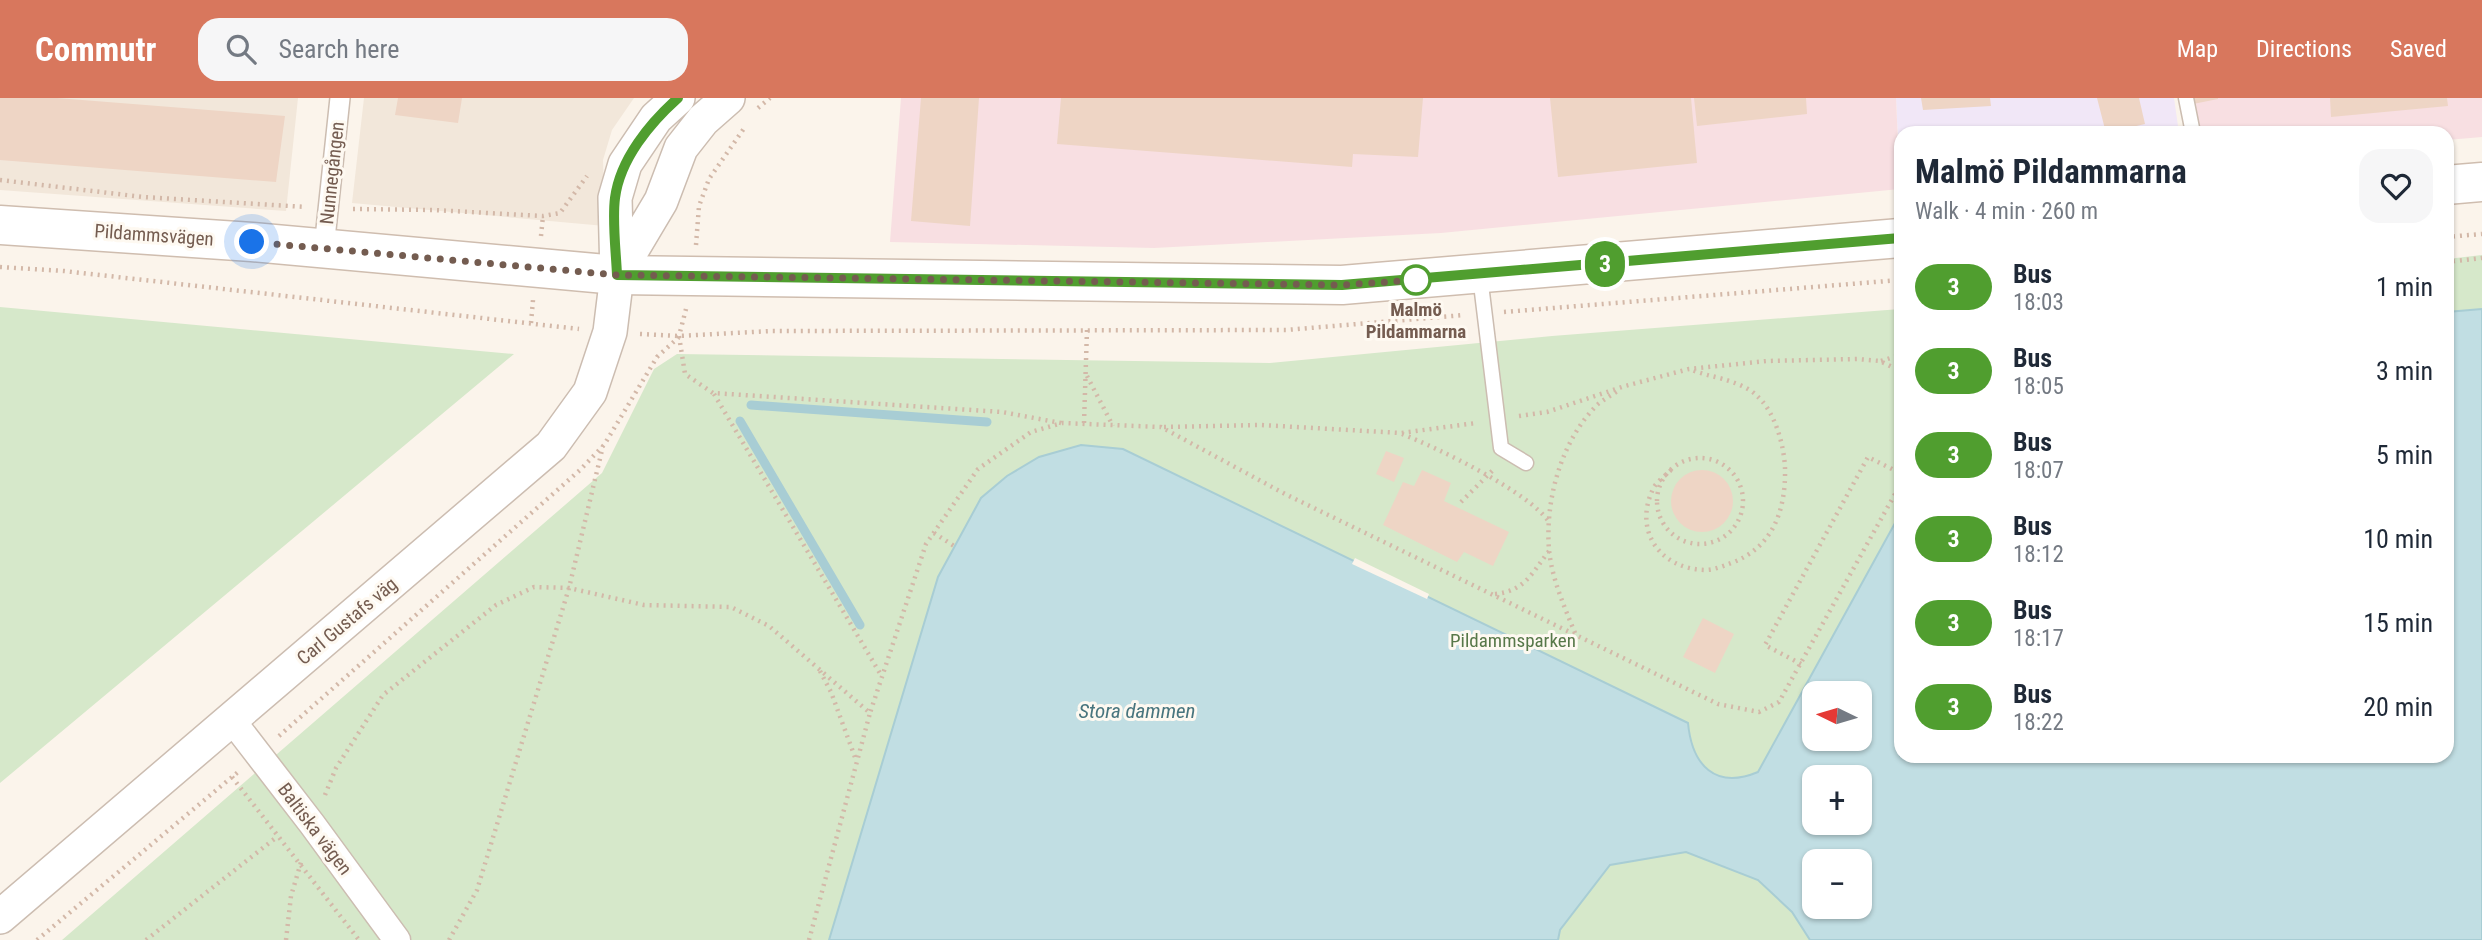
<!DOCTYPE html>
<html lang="en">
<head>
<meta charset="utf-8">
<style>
	:root { --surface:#fff; --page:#f6f6f7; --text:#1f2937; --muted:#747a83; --accent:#d8775d }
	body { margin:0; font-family:"Roboto Condensed",sans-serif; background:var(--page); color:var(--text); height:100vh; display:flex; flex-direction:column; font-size:26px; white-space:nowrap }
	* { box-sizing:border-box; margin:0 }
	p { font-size:23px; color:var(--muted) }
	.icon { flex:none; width:38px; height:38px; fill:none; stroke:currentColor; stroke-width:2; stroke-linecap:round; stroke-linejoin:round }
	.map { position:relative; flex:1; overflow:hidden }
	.side { position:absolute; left:1894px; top:28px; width:560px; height:637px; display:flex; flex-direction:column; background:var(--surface); border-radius:21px; box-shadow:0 2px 5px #0004 }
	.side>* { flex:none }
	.badge { padding:0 14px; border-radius:23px; font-size:24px; line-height:46px }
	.needle { width:46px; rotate:275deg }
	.fabs { position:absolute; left:1802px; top:583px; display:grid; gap:14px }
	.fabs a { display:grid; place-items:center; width:70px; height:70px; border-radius:14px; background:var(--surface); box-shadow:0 2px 5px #0004; font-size:35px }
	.you { position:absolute; width:35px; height:35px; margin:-18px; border:5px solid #fff; border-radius:50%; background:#1a73e8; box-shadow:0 0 0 10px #1a73e833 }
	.map>.badge { position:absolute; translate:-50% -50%; box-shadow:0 0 0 4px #fff }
	.round { display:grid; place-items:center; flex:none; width:74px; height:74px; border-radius:21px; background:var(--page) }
	.headline { display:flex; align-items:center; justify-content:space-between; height:119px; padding:0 21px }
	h1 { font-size:33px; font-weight:700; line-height:52px }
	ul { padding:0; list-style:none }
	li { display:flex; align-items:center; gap:21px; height:84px; padding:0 21px }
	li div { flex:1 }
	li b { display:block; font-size:26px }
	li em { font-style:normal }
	li .badge { min-width:77px; font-weight:700; text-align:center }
	header { display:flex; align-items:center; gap:42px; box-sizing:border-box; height:98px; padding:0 35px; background:var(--accent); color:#fff }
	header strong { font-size:33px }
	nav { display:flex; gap:38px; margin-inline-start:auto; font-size:24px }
	.search { width:490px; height:63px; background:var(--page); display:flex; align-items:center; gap:18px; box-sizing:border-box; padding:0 24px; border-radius:21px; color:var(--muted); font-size:26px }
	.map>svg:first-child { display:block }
</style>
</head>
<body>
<header>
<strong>Commutr</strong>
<div class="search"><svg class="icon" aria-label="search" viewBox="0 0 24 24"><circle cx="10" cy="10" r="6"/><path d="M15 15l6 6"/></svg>Search here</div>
<nav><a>Map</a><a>Directions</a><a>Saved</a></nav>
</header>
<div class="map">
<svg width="2482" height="842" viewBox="0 0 2482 842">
	<rect width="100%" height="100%" fill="#fbf4eb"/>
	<path fill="#f2e7da" d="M0 0H298L286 113 0 92Z
		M364 0H634L612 32 603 62 605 128 352 105Z"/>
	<path fill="#f1e7f7" d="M1896 0H2174L2179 35H1900V84Z"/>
	<path fill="#f8dfe2" d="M901 0H1896L1900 91 1441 135 1154 150 890 144Z
		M2190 0H2482V39L2447 42 2446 35H2198Z"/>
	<path fill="#d6e8ca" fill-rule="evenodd" d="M2482 157V842H62L602 375 654 271 677 256 1270 265 1552 238 1900 211V658H2446L2447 161ZM1815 595H1860V640H1815ZM1815 679H1860V724H1815ZM1815 763H1860V808H1815Z
		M0 209 514 256 0 685Z"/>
	<path fill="#c1dee3" stroke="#a8cdd4" stroke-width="2" fill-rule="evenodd" d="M2482 211V842H1810L1792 814 1758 782 1686 754 1610 767 1560 832 1558 842H829L938 479 981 400 1007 378 1039 359 1081 347 1123 351 1688 625C1692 667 1715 692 1758 674L1900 416V658H2446L2447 214ZM1815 595H1860V640H1815ZM1815 679H1860V724H1815ZM1815 763H1860V808H1815Z"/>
	<path fill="#fbf4eb" d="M1355 460 1429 496 1427 501 1352 466Z"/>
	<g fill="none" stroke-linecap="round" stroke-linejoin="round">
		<path stroke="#a8cdd4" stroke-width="9" d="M751 307 987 324
			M740 323 860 527"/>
	</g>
	<path fill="#eed5c5" d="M0 0H57L285 18 276 84 0 62Z
		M398 0H462L458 25 395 17Z
		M921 0H979L970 128 911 123Z
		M1061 0H1423L1418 59 1353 56 1352 69 1057 46Z
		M1550 0H1691L1697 65 1558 79Z
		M1694 0H1806L1807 16 1697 28Z
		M1921 0H1990L1991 8 1923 12Z
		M2097 0H2139L2145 26 2106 35Z
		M2192 0H2218V1L2193 6Z
		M2330 0H2447L2448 8 2331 19Z
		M1386 353 1404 360 1394 384 1376 376Z
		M1422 372 1451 385 1444 403 1509 434 1493 468 1464 454 1457 464 1383 427 1403 384 1414 388Z
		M1671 403a31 31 0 1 1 62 0a31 31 0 1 1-62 0Z
		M1703 520 1734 536 1715 575 1683 559Z"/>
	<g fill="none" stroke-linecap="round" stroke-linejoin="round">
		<defs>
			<path id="service" d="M2186 0 2193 35
				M1480 178 1501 350 1526 365"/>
			<path id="pedestrian" d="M324 150 340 0"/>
			<path id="minor" d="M231 621 312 726 397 842"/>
			<path id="tertiary" d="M617 177 661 103 681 50 703 22 728 0
				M0 819 551 348 590 294 610 234 617 177 615 100 625 66 656 20 678 0"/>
			<path id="secondary" d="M2446 87 2482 84
				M0 127 252 144 617 177 1342 187 1900 140"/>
		</defs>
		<use href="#service" stroke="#ccbdb1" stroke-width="17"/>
		<use href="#pedestrian" stroke="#ccbdb1" stroke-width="22"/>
		<use href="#minor" stroke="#ccbdb1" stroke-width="29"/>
		<use href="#tertiary" stroke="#ccbdb1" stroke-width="36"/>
		<use href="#secondary" stroke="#cfbdaf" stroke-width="41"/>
		<path stroke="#d3b8a8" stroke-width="4.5" stroke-dasharray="2 5" stroke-linecap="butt" d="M758 10 770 0
			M0 82 143 99 306 109
			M353 111 433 112 543 118 560 115 587 78
			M541 138 543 118
			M2446 139 2482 136
			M696 147 699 108 709 81 745 29
			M2446 164 2482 160
			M0 169 64 173 579 231
			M686 211 679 238 685 276 713 295 1002 314 1061 325
			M1504 214 1900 182
			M531 225 533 202
			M640 236 679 238 772 233 1286 232 1464 217
			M1881 263 1900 257
			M1087 278 1113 328
			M714 296 881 577
			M1519 318 1547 314 1625 288 1689 271 1767 263 1857 261 1880 263 1900 273
			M1084 325 1087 232
			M1164 329 1261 327 1401 335 1476 325
			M1402 336C1438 350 1529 394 1549 424
			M1657 403a43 43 0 1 1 86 0a43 43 0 1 1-86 0Z
			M1671 372C1665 378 1656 384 1653 391 1633 433 1660 471 1705 472 1714 472 1723 468 1731 465 1773 450 1786 412 1785 370 1784 347 1775 313 1756 297 1748 289 1733 284 1723 281 1712 278 1702 276 1692 272
			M1461 404 1495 370
			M934 435 954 448
			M1495 496C1525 493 1532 475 1549 453
			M1575 535C1564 508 1552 481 1549 452 1545 402 1561 343 1597 307 1604 301 1612 297 1619 292
			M1801 566 1765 547 1868 359 1900 375
			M820 573 831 594 856 662
			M279 638 580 372 604 347 657 259 679 239
			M232 679 359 842
			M325 697 336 670 383 597 496 507 534 489 569 490 644 507 731 509 769 528 870 615 926 446 978 371 1031 334 1062 325 1161 329 1285 396 1718 606 1759 614 1779 604 1900 387
			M37 842 238 674
			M146 842 278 738
			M286 842 291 798 302 761
			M449 842 477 792 569 490 603 348
			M809 842 870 615"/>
		<use href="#service" stroke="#fff" stroke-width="14"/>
		<use href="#pedestrian" stroke="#fff" stroke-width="19"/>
		<use href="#minor" stroke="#fff" stroke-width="26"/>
		<use href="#tertiary" stroke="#fff" stroke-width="33"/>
		<use href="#secondary" stroke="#fff" stroke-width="38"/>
	</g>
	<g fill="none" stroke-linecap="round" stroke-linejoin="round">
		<defs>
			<path id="line" d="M678 0C650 25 620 61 615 100 612 123 616 153 617 177L1342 187 1900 140"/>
		</defs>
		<use href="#line" stroke="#fff" stroke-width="16"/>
		<use href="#line" stroke="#509e2f" stroke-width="10"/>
		<path stroke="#745c50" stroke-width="7" stroke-dasharray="0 12.6" d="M252 144 617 177 1342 187 1416 182"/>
	</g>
	<circle fill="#fff" stroke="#509e2f" stroke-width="3.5" cx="1416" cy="182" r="14"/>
	<g text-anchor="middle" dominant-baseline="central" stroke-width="6" stroke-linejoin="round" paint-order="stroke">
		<g font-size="19" fill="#745c50" stroke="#fef9f1">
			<text transform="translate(332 75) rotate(-84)">Nunnegången</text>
			<text transform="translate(154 137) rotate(4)">Pildammsvägen</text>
			<text transform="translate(347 523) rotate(-40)">Carl Gustafs väg</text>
			<text transform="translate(315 731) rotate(53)">Baltiska vägen</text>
		</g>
		<g font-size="19" font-weight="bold" fill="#745c50" stroke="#fef9f1">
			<text x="1416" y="211">Malmö<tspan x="1416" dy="22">Pildammarna</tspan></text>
		</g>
		<g font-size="19" fill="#577849" stroke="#fef9f1">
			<text x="1513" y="542">Pildammsparken</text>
		</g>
		<g font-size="21" font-style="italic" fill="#48757e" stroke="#fef9f1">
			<text x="1137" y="613">Stora dammen</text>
		</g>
	</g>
</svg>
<div class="fabs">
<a><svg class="needle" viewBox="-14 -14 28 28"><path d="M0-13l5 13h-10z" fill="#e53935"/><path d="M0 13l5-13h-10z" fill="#747a83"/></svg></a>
<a>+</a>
<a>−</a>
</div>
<div class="you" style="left:252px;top:144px"></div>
<b class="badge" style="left:1605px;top:166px;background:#509e2f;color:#fff">3</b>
<section class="side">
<div class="headline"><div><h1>Malmö Pildammarna</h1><p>Walk · 4 min · 260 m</p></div><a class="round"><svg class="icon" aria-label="heart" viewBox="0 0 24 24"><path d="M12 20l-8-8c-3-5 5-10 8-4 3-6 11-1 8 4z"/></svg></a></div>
<ul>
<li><span class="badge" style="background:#509e2f;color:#fff">3</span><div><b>Bus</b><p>18:03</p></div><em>1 min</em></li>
<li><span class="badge" style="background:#509e2f;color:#fff">3</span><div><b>Bus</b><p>18:05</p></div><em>3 min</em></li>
<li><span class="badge" style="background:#509e2f;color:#fff">3</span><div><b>Bus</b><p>18:07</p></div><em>5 min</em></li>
<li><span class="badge" style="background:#509e2f;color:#fff">3</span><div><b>Bus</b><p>18:12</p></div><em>10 min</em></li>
<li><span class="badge" style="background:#509e2f;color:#fff">3</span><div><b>Bus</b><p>18:17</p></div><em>15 min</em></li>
<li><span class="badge" style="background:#509e2f;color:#fff">3</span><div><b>Bus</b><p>18:22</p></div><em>20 min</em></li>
</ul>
</section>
</div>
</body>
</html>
